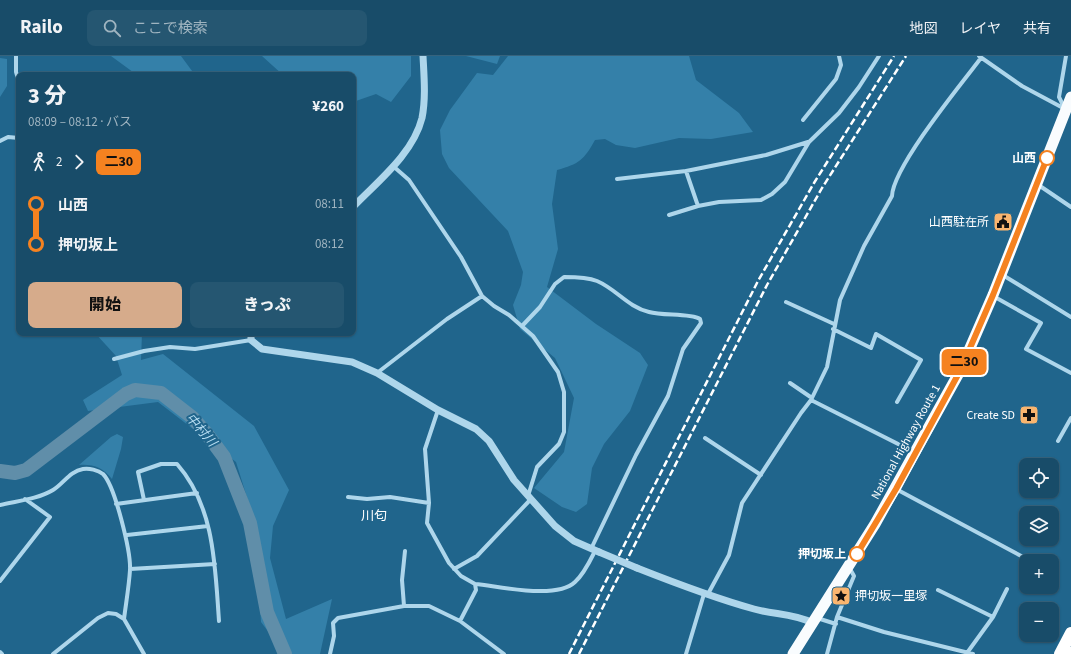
<!DOCTYPE html>
<html lang="ja">
<head>
<meta charset="utf-8">
<style>
	:root { --surface:#184c69; --page:#255671; --text:#f1f3f6; --muted:#9fb4c0; --line:#36637d; --accent:#d6ab8b }
	body { margin:0; font-family:"Source Sans 3","Noto Sans JP",sans-serif; background:var(--page); color:var(--text); height:100vh; display:flex; flex-direction:column; font-size:15px; white-space:nowrap }
	* { box-sizing:border-box; margin:0 }
	p { font-size:13px; color:var(--muted) }
	.icon { flex:none; width:22px; height:22px; fill:none; stroke:currentColor; stroke-width:2; stroke-linecap:round; stroke-linejoin:round }
	.map { position:relative; flex:1; overflow:hidden }
	.panel { position:absolute; left:16px; top:16px; width:340px; height:264px; display:flex; flex-direction:column; background:var(--surface); border-radius:8px; box-shadow:0 1px 3px #0004,0 0 0 1px var(--line) }
	.panel>* { flex:none }
	.badge { padding:0 8px; border-radius:6px; font-size:14px; line-height:26px }
	.controls { position:absolute; left:1019px; top:402px; display:grid; gap:8px }
	.controls a { display:grid; place-items:center; width:40px; height:40px; border-radius:8px; background:var(--surface); box-shadow:0 1px 3px #0004,0 0 0 1px var(--line); font-size:20px }
	.map>.badge { position:absolute; translate:-50% -50%; box-shadow:0 0 0 2px #fff }
	.legs { display:flex; align-items:center; gap:6px; height:44px; padding:0 12px; font-size:13px }
	.legs p { margin-inline-start:auto }
	.summary { display:flex; align-items:center; justify-content:space-between; height:68px; padding:0 12px }
	h1 { font-size:22px; font-weight:800; line-height:30px }
	.button { display:flex; gap:8px; margin-top:auto; padding:8px 12px }
	.button a { flex:1; height:46px; border-radius:8px; background:var(--accent); color:#111; font-size:16px; font-weight:800; line-height:46px; text-align:center }
	.button a+a { background:var(--page); color:var(--text) }
	ul { padding:0 12px; list-style:none }
	li { display:flex; align-items:center; gap:14px; height:40px; font-size:15px }
	li i { display:grid; place-items:center; width:6px; height:100%; margin:0 5px; background:currentColor }
	li i::after { content:''; width:10px; height:10px; margin:-5px; border:3px solid; border-radius:50%; background:var(--surface) }
	li p { margin-inline-start:auto }
	li:first-child i { background:linear-gradient(#0000 50%,currentColor 0) }
	li:last-child i { background:linear-gradient(currentColor 50%,#0000 0) }
	header { display:flex; align-items:center; gap:24px; box-sizing:border-box; height:56px; padding:0 20px; background:var(--surface); border-bottom:1px solid var(--line) }
	header strong { font-size:19px }
	nav { display:flex; gap:22px; margin-inline-start:auto; font-size:14px }
	.search { width:280px; height:36px; background:var(--page); display:flex; align-items:center; gap:10px; box-sizing:border-box; padding:0 14px; border-radius:8px; color:var(--muted); font-size:15px }
	.map>svg:first-child { display:block }
</style>
</head>
<body>
<header>
<strong>Railo</strong>
<div class="search"><svg class="icon" aria-label="search" viewBox="0 0 24 24"><circle cx="10" cy="10" r="6"/><path d="M15 15l6 6"/></svg>ここで検索</div>
<nav><a>地図</a><a>レイヤ</a><a>共有</a></nav>
</header>
<div class="map">
<svg width="1071" height="598" viewBox="0 0 1071 598">
	<rect width="100%" height="100%" fill="#20658c"/>
	<path fill="#3480a9" d="M111 0H181L195 19H137Z
		M262 0H411V20L391 46 376 38 353 46V19H283Z
		M466 0H500L497 8Z
		M508 0H689L696 24 739 57 753 76 711 83 679 82 635 92 616 89 605 83 595 84C584 104 579 108 557 114L552 148 558 193 547 231 596 268 640 297 648 309 630 355 604 388 592 412 587 448 576 456 562 451 534 432 564 396 574 342 555 302 520 273 513 249 521 229 523 216 508 175 449 112 442 98 440 74 450 54 477 17 493 19Z
		M0 2 7 3V30L0 41Z
		M95 277H142L141 304 163 298 254 370 289 434 273 470 270 502 286 563 332 543 320 598H285L261 566 255 467 236 406 158 346 88 355 83 344 122 319 116 300Z
		M117 378 123 381 121 393 112 423C103 412 94 408 79 409L111 381Z"/>
	<g fill="none" stroke-linecap="round" stroke-linejoin="round">
		<path stroke="#608ea9" stroke-width="14" d="M0 415 15 417 26 414 126 338 135 334 161 337 193 362 207 378 224 401 250 467 267 556 285 598"/>
		<path stroke="#aed6eb" stroke-width="4" d="M16 0V16L19 26
			M979 0 1022 30 1065 53
			M1064 51 1059 41 1066 0
			M803 64 836 23 841 9 839 0
			M0 85 8 81 19 82
			M393 110 409 124 461 201 482 240 494 250 509 259 533 280 558 316 564 336V376L559 388 537 411 528 440
			M686 115 698 150 719 146 761 144 772 138 785 126 809 86 839 57 859 31 879 0
			M617 123 686 115 766 99 808 86
			M1037 128 1071 151
			M669 159 698 150
			M1001 218 1071 261
			M993 240 1041 267 1026 293 1071 317
			M786 246 834 268
			M522 270 540 251 555 228 564 221C574 221 587 221 597 225 616 233 628 251 649 256 663 260 690 257 700 263L701 267 683 293 668 340 636 399 591 493
			M833 273 871 292 876 278 921 304 897 346
			M114 303 144 295 170 291 195 293 251 284
			M377 317 447 263 482 240
			M790 327 812 342
			M811 344 914 396
			M438 354 425 393 429 447 427 467 449 507 461 520 475 528 476 534 460 565
			M705 382 761 419
			M1058 385 1071 362
			M896 433 1023 501
			M348 441 367 443 390 441 429 447
			M144 444 138 416 161 408H177C215 451 215 511 219 565
			M116 448 197 437
			M0 449C17 445 38 443 53 434 63 428 70 415 83 413 89 412 98 414 103 418 115 430 131 496 130 514 129 530 126 547 124 563
			M127 479 208 470
			M130 513 215 508
			M454 513 477 500 531 443
			M0 525 50 461 25 443
			M475 528C499 530 556 544 575 526 584 518 590 505 595 495
			M938 534 993 561
			M708 538 729 499 742 447 801 357 811 344 827 311 840 244 864 190 892 140C893 111 961 28 981 2
			M404 550 402 524 405 495
			M837 561 884 576 973 598
			M817 562 836 568
			M0 596 2 598
			M967 597 993 561 1007 533
			M53 598 98 562 108 557 116 558 124 563 144 598
			M330 598 334 580 333 567 338 562 404 550H429L460 565 504 598
			M686 598 704 538
			M827 598 837 561 854 520 849 511"/>
		<path stroke="#aed6eb" stroke-width="7" d="M353 151C378 125 413 98 422 62 426 42 424 20 423 0
			M251 277V284L262 293 352 306 377 317 438 354 476 373 489 385 514 424 555 470 574 485 599 496
			M637 512C675 527 714 542 754 553 775 559 792 557 813 567"/>
		<path stroke="#f9fcfe" stroke-width="11" d="M793 598 875 468 960 315 993 239 1071 41"/>
		<path stroke="#fff" stroke-width="12" d="M1060 598 1071 577
			M1071 598V597"/>
		<path stroke="#fff" stroke-width="2.5" stroke-dasharray="7 3" stroke-linecap="butt" d="M569 598 758 225 814 127 894 0
			M579 598 767 229 822 132 906 0"/>
		<path stroke="#aed6eb" stroke-width="7" d="M599 496 637 512"/>
	</g>
	<g fill="none" stroke-linecap="round" stroke-linejoin="round">
		<defs>
			<path id="line-1" d="M857 498 896 433 960 315 993 239 1047 102"/>
		</defs>
		<use href="#line-1" stroke="#fff" stroke-width="9"/>
		<use href="#line-1" stroke="#f58220" stroke-width="6"/>
	</g>
	<defs>
		<symbol id="civic-square" viewBox="-11 -11 22 22"><rect x="-9" y="-9" width="18" height="18" rx="4" fill="#f9b56f" stroke="#20658c"/><path d="M-.6-6.5H3V-4.5H.6V-3L4-1V1h2V6H-6V1h2V-1L-.6-3ZM-1.2 2.5V6h2.4V2.5Z" fill="#111"/></symbol>
		<symbol id="pharmacy-square" viewBox="-11 -11 22 22"><rect x="-9" y="-9" width="18" height="18" rx="4" fill="#f9b56f" stroke="#20658c"/><path d="M-2-6h4v4h4v4h-4v4h-4v-4h-4v-4h4Z" fill="#111"/></symbol>
		<symbol id="sight-square" viewBox="-11 -11 22 22"><rect x="-9" y="-9" width="18" height="18" rx="4" fill="#f9b56f" stroke="#20658c"/><path d="M0-6L1.8-2.2L6-1.7L2.9 1.2L3.7 5.4L0 3.3L-3.7 5.4L-2.9 1.2L-6-1.7L-1.8-2.2Z" fill="#111"/></symbol>
	</defs>
	<g fill-rule="evenodd">
		<use href="#civic-square" x="992" y="155" width="22" height="22"/>
		<use href="#pharmacy-square" x="1018" y="348" width="22" height="22"/>
		<use href="#sight-square" x="830" y="529" width="22" height="22"/>
	</g>
	<g fill="#fff" stroke="#f58220" stroke-width="2">
		<circle cx="1047" cy="102" r="7"/>
		<circle cx="857" cy="498" r="7"/>
	</g>
	<g text-anchor="middle" dominant-baseline="central" stroke-width="4" stroke-linejoin="round" paint-order="stroke">
		<g font-size="12" font-weight="bold" fill="#fff" stroke="#20658c" text-anchor="end">
			<text x="1036" y="102">山西</text>
			<text x="846" y="498">押切坂上</text>
		</g>
		<g font-size="12" fill="#fff" stroke="#20658c" text-anchor="end">
			<text x="989" y="166">山西駐在所</text>
			<text x="1015" y="359">Create SD</text>
			<text x="855" y="540" text-anchor="start">押切坂一里塚</text>
		</g>
		<g font-size="12" fill="#fff" stroke="#20658c">
			<text transform="translate(906 386) rotate(-61)">National Highway Route 1</text>
		</g>
		<g font-size="13" font-style="italic" fill="#b9dff3" stroke="#20658c">
			<text transform="translate(201 374) rotate(49)">中村川</text>
		</g>
		<g font-size="13" fill="#fff" stroke="#20658c">
			<text x="374" y="460">川匂</text>
		</g>
	</g>
</svg>
<div class="controls">
<a><svg class="icon" aria-label="locate" viewBox="0 0 24 24"><circle cx="12" cy="12" r="6"/><path d="M12 2v4M12 18v4M2 12h4M18 12h4"/></svg></a>
<a><svg class="icon" aria-label="layers" viewBox="0 0 24 24"><path d="M12 4l9 5-9 5-9-5zM3 14l9 5 9-5"/></svg></a>
<a>+</a>
<a>−</a>
</div>
<b class="badge" style="left:964px;top:306px;background:#f58220;color:#111">二30</b>
<section class="panel">
<div class="summary"><div><h1>3 分</h1><p>08:09 – 08:12 · バス</p></div><b>¥260</b></div>
<div class="legs"><svg class="icon" aria-label="walk" viewBox="0 0 24 24"><circle cx="13" cy="4" r="2"/><path d="M13 8l-2 6 4 7M11 14l-3 7M7 12l3-4h3l4 4"/></svg>2<svg class="icon" aria-label="forward" viewBox="0 0 24 24"><path d="M9 5l7 7-7 7"/></svg><b class="badge" style="background:#f58220;color:#111">二30</b></div>
<ul>
<li><i style="color:#f58220"></i><b>山西</b><p>08:11</p></li>
<li><i style="color:#f58220"></i><b>押切坂上</b><p>08:12</p></li>
</ul>
<div class="button"><a>開始</a><a>きっぷ</a></div>
</section>
</div>
</body>
</html>
